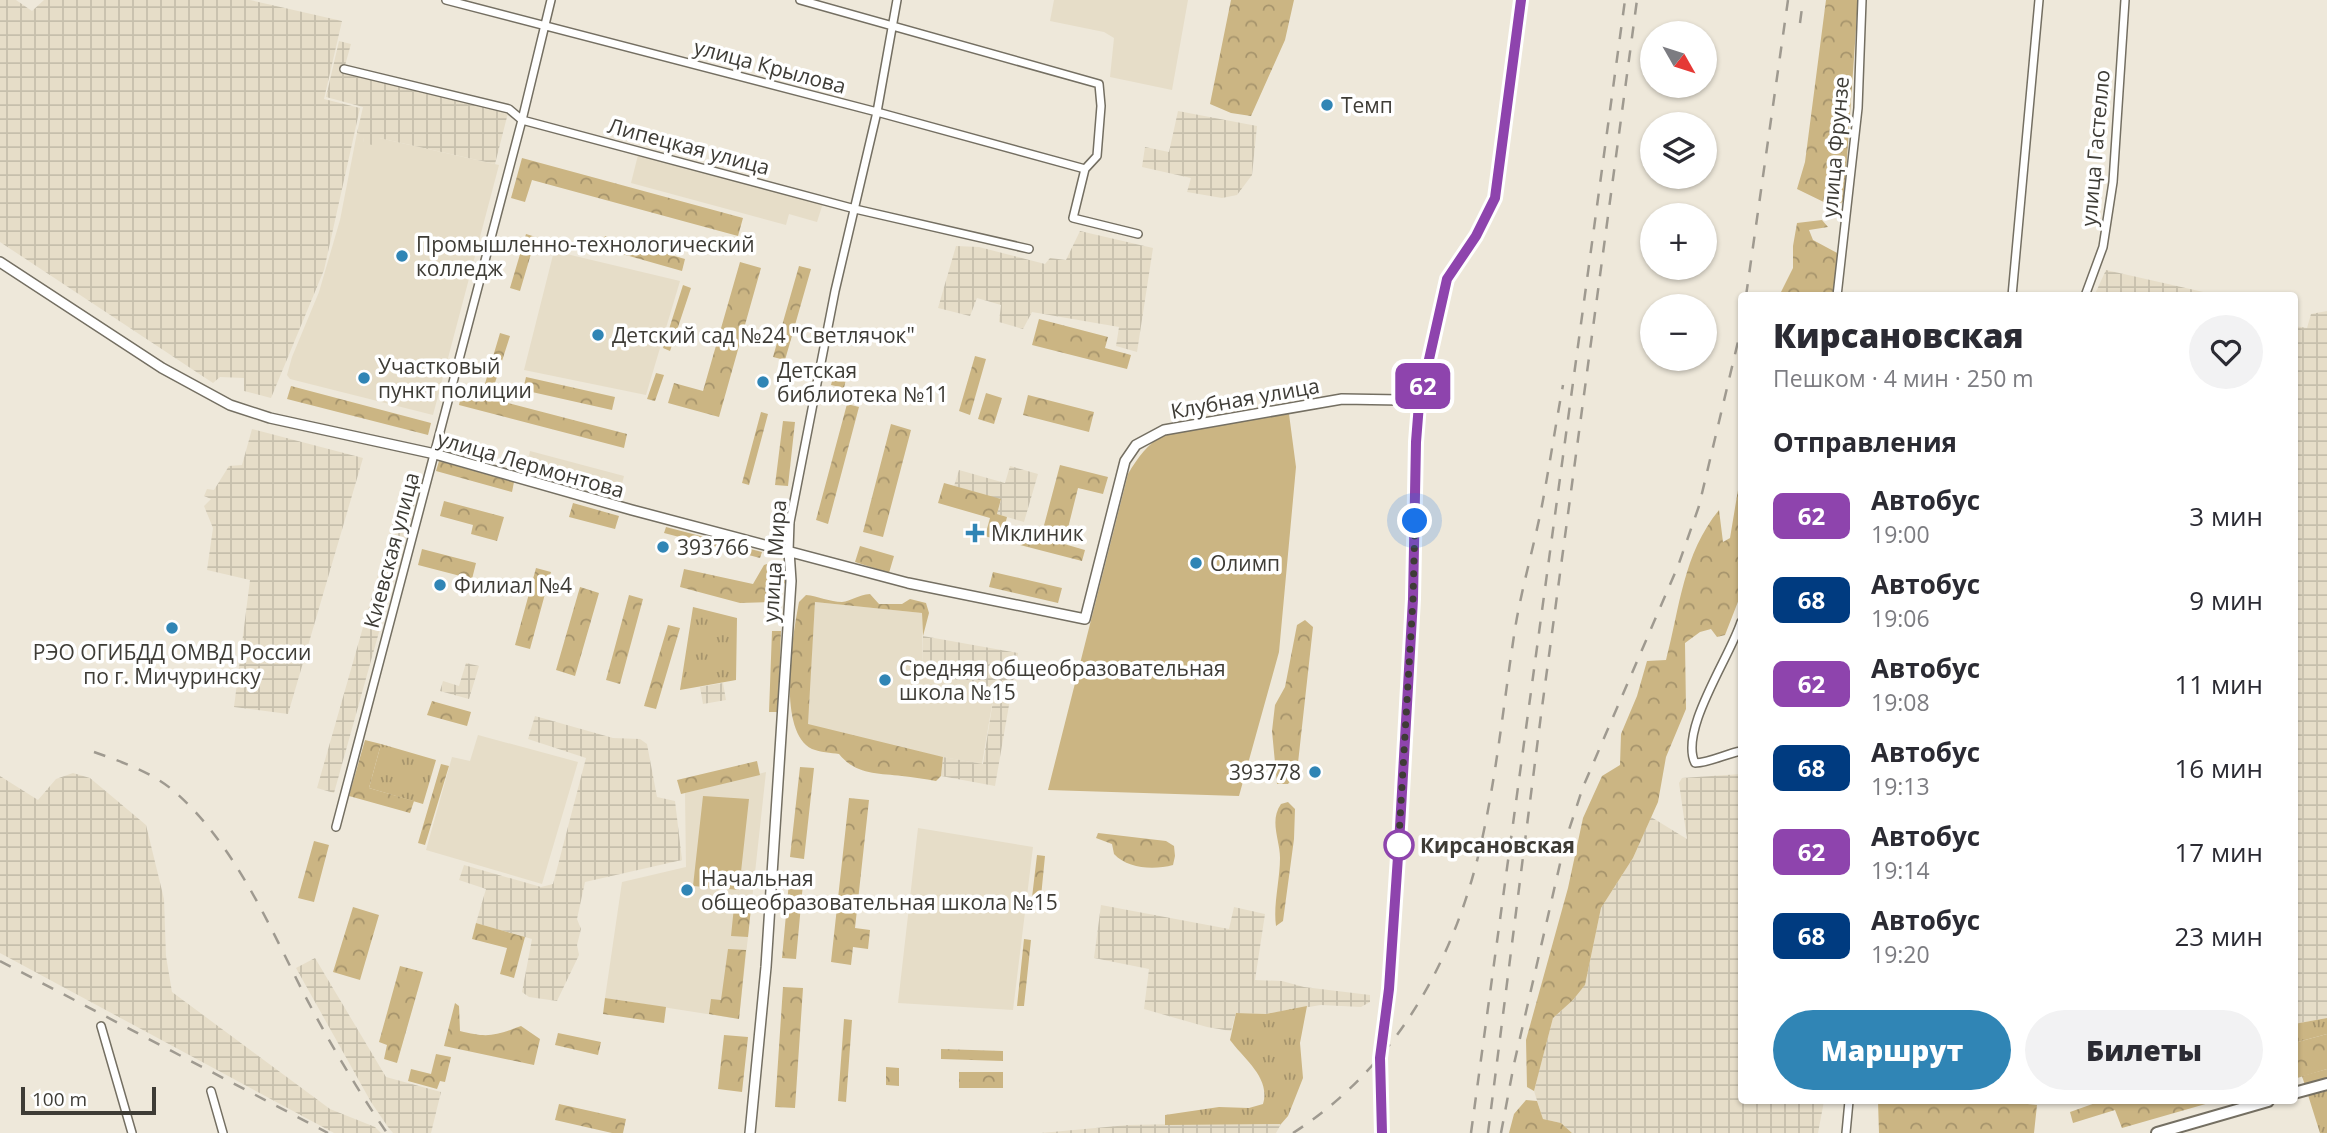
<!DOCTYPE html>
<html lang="ru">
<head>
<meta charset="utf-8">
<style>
	:root { --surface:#fff; --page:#f2f2f3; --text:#2b2b33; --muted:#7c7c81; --accent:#3085b5 }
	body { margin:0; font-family:"Open Sans",sans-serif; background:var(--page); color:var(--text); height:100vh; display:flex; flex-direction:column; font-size:26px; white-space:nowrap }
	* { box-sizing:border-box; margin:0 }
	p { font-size:23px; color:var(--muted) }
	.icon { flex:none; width:38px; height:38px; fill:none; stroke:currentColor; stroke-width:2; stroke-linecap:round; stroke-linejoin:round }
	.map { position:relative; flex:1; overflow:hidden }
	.side { position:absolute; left:1738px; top:292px; width:560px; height:812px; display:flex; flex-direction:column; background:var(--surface); border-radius:7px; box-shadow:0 2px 5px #0004 }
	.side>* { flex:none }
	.badge { padding:0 14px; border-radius:10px; font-size:24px; line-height:46px }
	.needle { width:46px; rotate:129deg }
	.tools { position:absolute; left:1640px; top:21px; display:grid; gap:14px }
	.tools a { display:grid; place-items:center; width:77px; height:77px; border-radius:50%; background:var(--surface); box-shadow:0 2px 5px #0004; font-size:35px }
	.scale { position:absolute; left:21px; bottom:18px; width:135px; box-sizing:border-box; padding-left:7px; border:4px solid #3e3c36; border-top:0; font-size:19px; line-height:24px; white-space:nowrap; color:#3e3c36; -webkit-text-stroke:5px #fff; paint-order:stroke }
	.you { position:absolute; width:35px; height:35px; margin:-18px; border:5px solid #fff; border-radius:50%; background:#1a73e8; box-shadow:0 0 0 10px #1a73e833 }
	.map>.badge { position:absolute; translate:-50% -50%; box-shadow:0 0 0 4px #fff }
	h2 { padding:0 35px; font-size:26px; line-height:63px }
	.round { display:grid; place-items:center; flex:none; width:74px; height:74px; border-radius:37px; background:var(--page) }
	.overview { display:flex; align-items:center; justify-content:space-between; height:119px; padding:0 35px }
	h1 { font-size:33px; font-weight:800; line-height:52px }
	.cta { display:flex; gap:14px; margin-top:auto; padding:14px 35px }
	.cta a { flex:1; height:80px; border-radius:42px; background:var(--accent); color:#fff; font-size:28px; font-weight:800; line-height:80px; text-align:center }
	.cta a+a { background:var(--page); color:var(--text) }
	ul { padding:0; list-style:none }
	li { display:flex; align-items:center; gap:21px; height:84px; padding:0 35px }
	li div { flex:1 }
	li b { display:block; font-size:26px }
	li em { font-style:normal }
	li .badge { min-width:77px; font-weight:700; text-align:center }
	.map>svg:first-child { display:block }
</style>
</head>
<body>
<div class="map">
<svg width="2327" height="1133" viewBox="0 0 2327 1133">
	<defs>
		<pattern id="industrial-grid" width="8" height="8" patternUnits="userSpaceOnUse" patternTransform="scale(1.75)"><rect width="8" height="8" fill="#e6ddc8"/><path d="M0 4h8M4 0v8" fill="none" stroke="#c6bfac"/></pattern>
		<pattern id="grass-tufts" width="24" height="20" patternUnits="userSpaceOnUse" patternTransform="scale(1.75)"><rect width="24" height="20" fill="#cbb583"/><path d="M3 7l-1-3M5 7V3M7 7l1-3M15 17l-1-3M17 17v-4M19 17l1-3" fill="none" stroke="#a6946c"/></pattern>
		<pattern id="forest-crowns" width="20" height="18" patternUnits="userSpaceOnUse" patternTransform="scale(1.75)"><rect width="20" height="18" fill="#cbb583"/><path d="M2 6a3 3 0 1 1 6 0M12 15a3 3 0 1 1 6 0" fill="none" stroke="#a6946c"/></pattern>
	</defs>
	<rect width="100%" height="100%" fill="#eee8da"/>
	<path fill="#e6ddc8" d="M1054 0H1188L1172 90 1110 77 1114 38 1104 32 1050 21Z
		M357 133 365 134 363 142 379 138 499 165 433 415 290 379 287 375 292 357 319 292 340 220Z
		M638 155 823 203 817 222 789 214 786 225 631 183Z
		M554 251 680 281 646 395 524 370Z
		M530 451 624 476 621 488 527 463Z
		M815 602 922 613 923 672 995 687 982 764 937 756 807 725Z
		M478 735 578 762 542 884 426 850 452 757 470 761Z
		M766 772 739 1019 605 998 622 882 686 867 685 793Z
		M918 828 1033 847 1013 1010 898 1003Z"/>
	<path fill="url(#industrial-grid)" d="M0 0H16L32 11 44 0H250L342 21 324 99 360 108 324 270 271 398 244 391V378L220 377 213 383 0 242Z
		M339 41 351 44 344 69 509 109 495 164 379 138 377 146 363 143 364 135 357 133 363 107 326 97Z
		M1178 111 1257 126 1252 175 1237 195 1222 198 1187 192 1191 178 1142 167 1145 147 1169 152Z
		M1080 231 1153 248 1137 352 1116 346 1119 327 1032 312 1023 329 999 322 1001 305 977 298 970 316 938 308 956 246 979 247 1045 264 1050 258 1066 260Z
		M2106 270 2221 296H2094Z
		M2327 311V1018L2294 1024V326L2307 328 2311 314Z
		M252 429 363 458 288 714 234 707 250 580 207 570 213 528 204 506 211 499 204 496 207 489 214 490 229 466 242 465Z
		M1010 466 1038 474 1024 522 997 514 1001 500 954 486 959 470 1005 483Z
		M404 484 419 489 334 793 317 788Z
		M923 636 1018 653 995 786 941 776 943 757 983 764 995 688 923 672Z
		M466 663 479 666 469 699 440 691 443 681 459 686Z
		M723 683 726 700 703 704 700 687Z
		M535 716 613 738 640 739 647 744 657 797 675 801 682 860 585 882 577 919 581 929 577 945 579 955 557 1001 529 997 522 992 532 939 476 923 486 889 459 880 464 865 541 887 553 884 586 758 528 739Z
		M73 773 90 778 146 825 164 899 166 956 172 992 330 1109 375 1127 381 1133H334L0 953V776L38 800 56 779Z
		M1741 774V1101H1824L1818 1133H1572L1561 1123 1543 1119 1534 1091 1553 1018 1573 1000 1585 985 1601 908 1633 858 1651 817 1687 839 1679 783 1682 778Z
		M1101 905 1229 929 1234 907 1265 914 1255 980 1282 981 1304 987 1370 995V1002L1361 1007 1321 1005 1266 1014 1236 1013 1231 1031 1207 1027 1144 1009 1149 969 1094 958Z
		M315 958 386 1077 441 1092 431 1133H393L388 1127 371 1102 296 968Z
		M1233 1123 1281 1124 1276 1133H1041L1128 1125Z"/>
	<path fill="url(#grass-tufts)" d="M693 607 737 618 736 680 680 690Z
		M381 744 436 760 423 804 369 788Z
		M1307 1006 1300 1043 1303 1078 1288 1116 1281 1124 1165 1125V1115L1219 1107 1249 1108 1263 1104C1271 1078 1244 1059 1230 1040L1236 1013 1266 1014Z
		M2327 1018V1034L2294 1043V1024Z
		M2327 1069V1133H2320L2302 1076Z"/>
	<path fill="url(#forest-crowns)" d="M1231 0H1294L1285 40 1251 116 1231 113 1210 104Z
		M1826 0H1858L1844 201 1834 207 1797 189 1805 162Z
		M522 158 743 218 738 236 532 180 525 202 511 198Z
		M1822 220 1828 227 1809 230 1813 240 1839 254 1832 296H1779L1793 268V246L1797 223Z
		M526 234 536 237 520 291 510 288Z
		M605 236 685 259 682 271 601 248Z
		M740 262 761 268 719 417 668 403 674 383 703 391Z
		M799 266 811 269 785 360 773 357Z
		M683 285 691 288 670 351 663 348Z
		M1039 319 1108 337 1105 348 1131 355 1127 369 1032 345Z
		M500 333 510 336 493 389 484 387Z
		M975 356 986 359 970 415 959 411Z
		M837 363 849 366 844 388 831 385Z
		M656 373 664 375 655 401 647 399Z
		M526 377 615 397 612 410 523 390Z
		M291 386 431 423 428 435 287 399Z
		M462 391 627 434 624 448 459 405Z
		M986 393 1002 398 994 424 978 419Z
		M1028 395 1094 412 1089 432 1023 415Z
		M847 404 859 407 828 524 816 520Z
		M761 412 768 414 749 485 742 483Z
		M783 421 795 422 788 486 775 485Z
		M891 424 911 430 883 537 863 532Z
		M439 461 514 482 512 492 436 471Z
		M1060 465 1108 477 1103 494 1078 488 1064 544 1085 550 1082 561 1020 545 1024 529 1042 533Z
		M1741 472V594L1725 635 1717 637 1711 629 1700 632 1685 643 1686 709 1666 757 1658 802 1633 858 1601 908 1585 985 1573 1000 1553 1018 1534 1091 1527 1087 1526 1040 1568 888 1583 818 1602 776 1620 765 1621 734 1637 696 1647 661 1666 660C1680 607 1683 554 1719 510L1723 542 1730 538Z
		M944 483 1001 499 997 514 1007 517 1001 541 985 536 990 518 938 503Z
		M444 501 504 517 497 541 471 534 473 525 440 516Z
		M573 503 619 516 615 529 569 517Z
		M666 527 762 552 760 558 664 533Z
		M860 546 894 556 889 573 855 562Z
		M422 549 476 563 472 579 418 565Z
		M776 561 788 578 772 602 740 603 680 587 684 569 753 584 764 565Z
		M536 568 551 572 530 649 515 645Z
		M993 572 1062 588 1058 603 989 587Z
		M580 587 599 593 575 676 556 670Z
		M870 594 879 604H902L910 599 926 603 929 613 923 636 922 613 815 602 808 724 943 757 941 776 936 781C925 779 913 777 902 776 877 773 856 775 839 754 831 753 820 752 812 749 776 731 793 634 799 602L806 595C818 596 830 602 842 602 851 601 858 595 870 594Z
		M629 595 643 599 620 684 606 680Z
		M1305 620 1313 627 1297 772 1288 784H1277L1272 731 1275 705 1285 687 1297 625Z
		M668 625 680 628 656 709 644 706Z
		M772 631H781L778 712H769Z
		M432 701 471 712 467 726 427 715Z
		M365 740 381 744 369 788 414 801 410 813 349 796Z
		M757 761 760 775 681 794 677 780Z
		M441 764 449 766 425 845 418 843Z
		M800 767 814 768 804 859 790 857Z
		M849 798 869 800 855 928 870 930 868 949 853 947 851 965 831 962Z
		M1288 802 1295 809 1294 839 1283 921 1276 926C1273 905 1280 880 1280 858 1280 840 1269 821 1281 804Z
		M1098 833 1166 841 1174 846 1175 856 1173 865C1154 870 1128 869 1114 854L1112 844 1096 838Z
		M314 841 329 845 314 902 298 898Z
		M1037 855 1045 856 1040 907 1031 906Z
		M790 871 804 873 796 959 782 958Z
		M735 897 752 898 748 937 731 936Z
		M353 907 379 915 360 980 333 972Z
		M476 923 525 937 514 978 500 974 507 948 472 939Z
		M1024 939 1031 940 1024 1006H1017Z
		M728 949 746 950 739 1019 709 1014 711 999 721 1000Z
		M400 966 423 972 397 1063 384 1059 387 1045 379 1042Z
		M783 987 803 988 795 1108 775 1107Z
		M605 998 666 1007 664 1023 603 1014Z
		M455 1003 459 1006 460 1031C487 1038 495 1036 521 1026L540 1039 534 1065 444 1046Z
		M844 1019 852 1020 846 1102 838 1101Z
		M558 1033 601 1042 598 1055 555 1045Z
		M2327 1034V1069L2294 1079V1043Z
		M724 1035 748 1037 742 1092 718 1089Z
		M941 1049 1003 1051V1061L941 1059Z
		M436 1054 451 1057 445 1082 440 1081 437 1089 408 1081 411 1069 431 1074Z
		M886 1067 899 1068V1086L886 1085Z
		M959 1072H1003V1088H959Z
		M1526 1100 1537 1101 1543 1119 1561 1123 1572 1133H1509L1514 1114Z
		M1878 1101H2019V1103L2037 1105 2034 1133H1879Z
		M2101 1101H2216L2122 1128 2115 1110 2073 1123 2070 1112Z
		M559 1104 626 1119 623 1133H612L555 1120Z"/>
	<path fill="#cbb583" d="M1289 414 1296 467 1279 652 1239 796 1048 790 1128 474C1138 457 1147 445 1164 434Z
		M703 796 749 799 739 890 693 886Z"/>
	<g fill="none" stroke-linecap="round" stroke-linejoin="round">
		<defs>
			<path id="minor" d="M446 0 877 112 1085 169
				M800 0 1099 84 1101 106 1097 156 1085 169 1073 218 1138 234
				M344 69 509 109 522 120 855 209 1029 249
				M1837 296 1858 108 1862 0
				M2012 296 2039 0
				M2085 296 2103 247 2113 182 2125 0
				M789 551 790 522 835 291 877 112 897 0
				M1741 622C1730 657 1679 730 1695 763 1712 762 1725 754 1741 751
				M336 827 522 120 551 0
				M101 1026 132 1133
				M211 1091 223 1133
				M1846 1133 1849 1101"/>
			<path id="tertiary" d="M0 262 162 368 230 405 270 418 435 454 632 510 908 583 1085 619 1125 461 1136 445 1164 430 1342 399 1401 400 1419 404
				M750 1133 766 967 791 581 789 551"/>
			<path id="secondary" d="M2294 1093 2327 1084
				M1382 1133 1380 1058 1389 989 1400 827 1413 599 1416 442 1419 404 1447 279 1476 236 1495 198 1521 0
				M2157 1133 2268 1101"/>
		</defs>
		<use href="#minor" stroke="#746f62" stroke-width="10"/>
		<use href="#tertiary" stroke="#746f62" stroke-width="12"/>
		<use href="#secondary" stroke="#746f62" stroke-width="14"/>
		<use href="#minor" stroke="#fff" stroke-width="7"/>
		<use href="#tertiary" stroke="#fff" stroke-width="9"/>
		<use href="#secondary" stroke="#fff" stroke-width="10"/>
		<path stroke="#9f9a90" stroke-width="2.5" stroke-dasharray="12 12" stroke-linecap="butt" d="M1800 23 1803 0
			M1746 296 1788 0
			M94 752C122 762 152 772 175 792 234 844 268 923 303 992 328 1040 356 1088 387 1133
			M0 961 328 1133
			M1293 1133C1395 1068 1455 960 1481 844 1497 773 1504 700 1515 629 1522 586 1535 543 1543 500 1550 462 1556 423 1563 385
			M1471 1133 1625 0
			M1488 1133 1541 715 1637 0
			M1501 1133 1514 1064 1565 842 1583 787 1678 566 1699 506 1741 329"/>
	</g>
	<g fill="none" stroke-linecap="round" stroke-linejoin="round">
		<defs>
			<path id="line" d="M1382 1133 1380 1058 1389 989 1400 827 1413 599 1416 442 1419 404 1447 279 1476 236 1495 198 1521 0"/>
		</defs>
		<use href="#line" stroke="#fff" stroke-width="16"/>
		<use href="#line" stroke="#8e44ad" stroke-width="10"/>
		<path stroke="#3e3c36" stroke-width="7" stroke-dasharray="0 12.6" d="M1399 845 1398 854 1413 599 1415 521"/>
	</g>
	<g fill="#3085b5" stroke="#fff" stroke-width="2.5">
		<circle cx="1327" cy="105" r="7"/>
		<circle cx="402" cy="256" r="7"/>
		<circle cx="598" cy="335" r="7"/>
		<circle cx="364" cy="378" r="7"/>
		<circle cx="763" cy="382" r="7"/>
		<path d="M971.5 522.5h7v7h7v7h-7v7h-7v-7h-7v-7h7z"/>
		<circle cx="663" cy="547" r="7"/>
		<circle cx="1196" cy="563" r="7"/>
		<circle cx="440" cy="585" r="7"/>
		<circle cx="172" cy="628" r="7"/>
		<circle cx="885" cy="680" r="7"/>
		<circle cx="1315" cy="772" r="7"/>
		<circle cx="687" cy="890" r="7"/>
	</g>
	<circle fill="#fff" stroke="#8e44ad" stroke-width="3.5" cx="1399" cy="845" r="14"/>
	<g text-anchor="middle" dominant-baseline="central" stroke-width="7" stroke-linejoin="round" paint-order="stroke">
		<g font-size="21" fill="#3e3c36" stroke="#fff">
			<text transform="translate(770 66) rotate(15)">улица Крылова</text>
			<text transform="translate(689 146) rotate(15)">Липецкая улица</text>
			<text transform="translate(1835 147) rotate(-85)">улица Фрунзе</text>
			<text transform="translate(2095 148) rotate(-85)">улица Гастелло</text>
			<text transform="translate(1245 398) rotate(-10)">Клубная улица</text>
			<text transform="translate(531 464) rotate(16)">улица Лермонтова</text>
			<text transform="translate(391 550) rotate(-75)">Киевская улица</text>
			<text transform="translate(774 561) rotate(-86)">улица Мира</text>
		</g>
		<g font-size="21" fill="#3e3c36" stroke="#fff" text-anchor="start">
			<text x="1341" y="105">Темп</text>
			<text x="416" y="244">Промышленно-технологический<tspan x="416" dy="24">колледж</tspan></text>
			<text x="612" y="335">Детский сад №24 "Светлячок"</text>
			<text x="378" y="366">Участковый<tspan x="378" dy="24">пункт полиции</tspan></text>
			<text x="777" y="370">Детская<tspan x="777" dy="24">библиотека №11</tspan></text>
			<text x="991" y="533">Мклиник</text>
			<text x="677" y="547">393766</text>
			<text x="1210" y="563">Олимп</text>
			<text x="454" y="585">Филиал №4</text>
			<text x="172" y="652" text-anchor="middle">РЭО ОГИБДД ОМВД России<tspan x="172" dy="24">по г. Мичуринску</tspan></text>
			<text x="899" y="668">Средняя общеобразовательная<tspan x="899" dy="24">школа №15</tspan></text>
			<text x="1301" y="772" text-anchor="end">393778</text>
			<text x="701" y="878">Начальная<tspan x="701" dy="24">общеобразовательная школа №15</tspan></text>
		</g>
		<g font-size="21" font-weight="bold" fill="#3e3c36" stroke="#fff" text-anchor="start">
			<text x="1420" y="845">Кирсановская</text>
		</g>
	</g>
</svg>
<div class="tools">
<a><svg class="needle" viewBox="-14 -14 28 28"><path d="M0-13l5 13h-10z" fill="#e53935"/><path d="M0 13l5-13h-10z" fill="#7c7c81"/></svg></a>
<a><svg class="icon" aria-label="layers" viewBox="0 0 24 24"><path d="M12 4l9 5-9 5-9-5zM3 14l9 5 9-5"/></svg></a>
<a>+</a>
<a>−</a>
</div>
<div class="scale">100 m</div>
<div class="you" style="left:1415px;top:521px"></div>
<b class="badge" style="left:1423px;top:386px;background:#8e44ad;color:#fff">62</b>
<section class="side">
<div class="overview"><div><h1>Кирсановская</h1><p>Пешком · 4 мин · 250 m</p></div><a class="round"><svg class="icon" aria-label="heart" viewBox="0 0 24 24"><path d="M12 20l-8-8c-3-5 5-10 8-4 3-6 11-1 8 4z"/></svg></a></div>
<h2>Отправления</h2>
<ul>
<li><span class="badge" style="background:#8e44ad;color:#fff">62</span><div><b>Автобус</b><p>19:00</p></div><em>3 мин</em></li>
<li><span class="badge" style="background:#003b80;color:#fff">68</span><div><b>Автобус</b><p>19:06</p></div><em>9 мин</em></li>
<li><span class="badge" style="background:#8e44ad;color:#fff">62</span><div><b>Автобус</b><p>19:08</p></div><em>11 мин</em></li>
<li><span class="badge" style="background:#003b80;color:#fff">68</span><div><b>Автобус</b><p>19:13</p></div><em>16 мин</em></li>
<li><span class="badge" style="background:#8e44ad;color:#fff">62</span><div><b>Автобус</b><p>19:14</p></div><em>17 мин</em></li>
<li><span class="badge" style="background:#003b80;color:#fff">68</span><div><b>Автобус</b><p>19:20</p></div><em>23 мин</em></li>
</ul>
<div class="cta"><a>Маршрут</a><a>Билеты</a></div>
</section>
</div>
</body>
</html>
